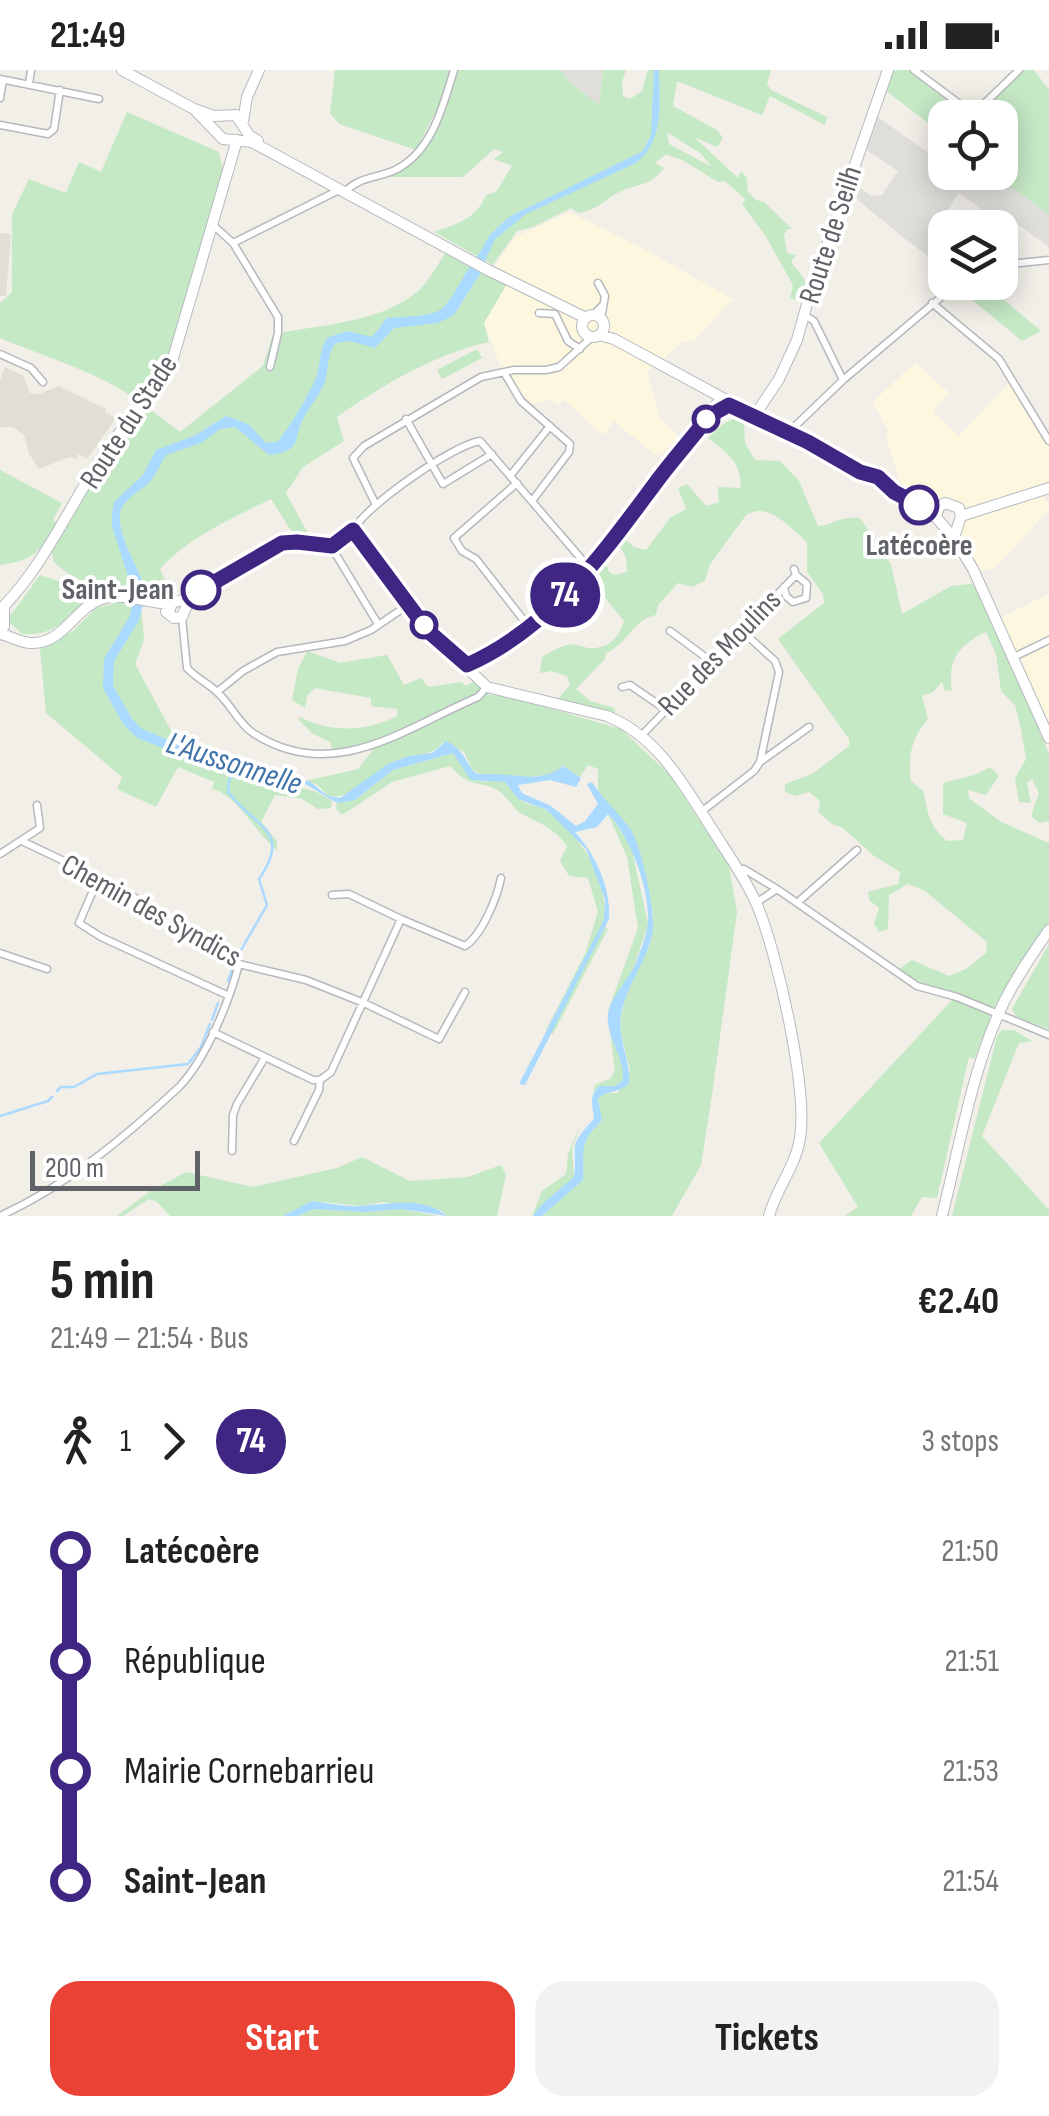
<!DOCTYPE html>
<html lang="en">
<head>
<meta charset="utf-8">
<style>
	:root { --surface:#fff; --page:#f2f2f2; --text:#222; --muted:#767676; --accent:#ea4335 }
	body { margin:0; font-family:"Sofia Sans Condensed",sans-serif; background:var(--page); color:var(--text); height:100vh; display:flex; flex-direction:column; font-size:38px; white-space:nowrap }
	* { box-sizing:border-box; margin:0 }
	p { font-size:32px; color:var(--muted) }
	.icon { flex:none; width:55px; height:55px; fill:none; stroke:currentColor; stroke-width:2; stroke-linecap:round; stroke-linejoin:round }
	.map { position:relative; height:1146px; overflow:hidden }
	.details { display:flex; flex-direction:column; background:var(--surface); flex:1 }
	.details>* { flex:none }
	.badge { padding:0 20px; border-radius:32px; font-size:35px; line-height:65px }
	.buttons { position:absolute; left:928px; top:30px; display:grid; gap:20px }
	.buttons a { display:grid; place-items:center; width:90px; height:90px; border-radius:20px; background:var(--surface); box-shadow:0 5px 25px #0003; font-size:50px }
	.scale { position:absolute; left:30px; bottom:25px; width:170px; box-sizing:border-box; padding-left:10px; border:5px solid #5f6368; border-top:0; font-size:28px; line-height:35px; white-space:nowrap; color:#5f6368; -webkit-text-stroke:8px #fff; paint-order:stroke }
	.map>.badge { position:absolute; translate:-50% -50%; box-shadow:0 0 0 5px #fff }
	.legs { display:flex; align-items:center; gap:15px; height:110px; padding:0 50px; font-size:32px }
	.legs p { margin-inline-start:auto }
	.head { display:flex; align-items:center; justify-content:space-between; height:170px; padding:0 50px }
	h1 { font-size:55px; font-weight:700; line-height:75px }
	.cta { display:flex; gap:20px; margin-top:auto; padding:20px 50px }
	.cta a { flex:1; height:115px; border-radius:30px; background:var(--accent); color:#fff; font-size:40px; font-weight:700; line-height:115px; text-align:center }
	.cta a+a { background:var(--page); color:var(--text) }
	ul { padding:0 50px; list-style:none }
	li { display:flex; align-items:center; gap:35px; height:110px; font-size:38px }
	li i { display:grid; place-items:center; width:15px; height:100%; margin:0 12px; background:currentColor }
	li i::after { content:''; width:25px; height:25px; margin:-12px; border:8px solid; border-radius:50%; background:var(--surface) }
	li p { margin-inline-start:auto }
	li:first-child i { background:linear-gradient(#0000 50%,currentColor 0) }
	li:last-child i { background:linear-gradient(currentColor 50%,#0000 0) }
	.status { display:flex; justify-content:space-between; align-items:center; height:70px; padding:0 50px; background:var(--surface); direction:ltr }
	.status svg { height:28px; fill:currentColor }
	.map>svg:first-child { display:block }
</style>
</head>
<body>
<div class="status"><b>21:49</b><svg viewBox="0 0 49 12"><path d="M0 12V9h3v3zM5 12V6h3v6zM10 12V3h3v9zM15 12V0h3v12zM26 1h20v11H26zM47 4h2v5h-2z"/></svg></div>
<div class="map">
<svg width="1049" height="1146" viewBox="0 0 1049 1146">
	<rect width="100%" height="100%" fill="#f1efe8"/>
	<path fill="#fef7e0" d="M570 142 644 179 733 229 693 271 683 272 647 302 660 349 679 366 661 385H655L614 351 603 365 564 330 558 335 551 330 531 334 502 300 484 253 504 219 494 197 515 167Z
		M915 292 949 323 933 341 959 366 1009 313 1049 377V416L1033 421 1049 432V440L994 499 977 501 957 468 964 442 930 431 901 413 886 368 888 361 873 332Z
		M1049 524V658L1000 548Z"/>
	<path fill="#e0deda" d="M561 0H603L599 35 569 11Z
		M875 45 930 84 945 66V102L993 103 1049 145V177L996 139 991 146 959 123 948 139 970 155 945 158V185L938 193 909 172 849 123 852 111 871 126 882 125 898 101 863 78Z"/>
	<path fill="#e1ded6" d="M0 163 11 164 6 226H0Z
		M5 297 23 305 30 323 39 324 59 316 106 339 105 342 116 348 87 389 79 384 76 389 69 387 39 399 29 384 24 365 13 357H0V310Z"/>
	<path fill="#c5e8c5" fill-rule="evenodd" d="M335 0H450L439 35 416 80 339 54 330 43Z
		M457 0H561L569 11 599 35 603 0H626L622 12 623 26 630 29 642 21 648 0H771L767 14 771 20 827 47 825 55 770 26 762 45 677 11 673 36 717 60 723 68 717 77 694 67 738 108 741 101 747 108 748 122 756 130 764 132 792 159H787L784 165 787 183 796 185 791 192C800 204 809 209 806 225L796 230 790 228 793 215 765 165 742 134 746 130 725 111 718 112 684 91 666 84 655 93 664 98C651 116 639 113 622 121 603 129 602 139 578 143L571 138 533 157 517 161 493 195 434 162C457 154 476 149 486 125L496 122 512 96 494 89 503 82 494 79 463 107H388C436 80 439 49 457 0ZM667 62 700 83 712 97 669 74Z
		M893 0H910L964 42 980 41 1023 0H1034L1049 20V145L993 103 1000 102V48H945V66L885 20Z
		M127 42 219 82 223 101 170 288 142 333C99 302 48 288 0 268V233L12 222V144L29 109 66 123 79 92 101 102Z
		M451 182 507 214 484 253 489 272C433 285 384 314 337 347L344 371 303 397 286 423 311 469 295 467 271 429C231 449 190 466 160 499L173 527 167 531C129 526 83 520 54 492L51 480 115 374 147 337 180 362 263 296 273 264C318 255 380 253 417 222 428 213 437 196 445 183Z
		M964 212 984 213 1041 261 1022 271 958 218Z
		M477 279 482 288 442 309 437 300Z
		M735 348 744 354 745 373 755 390 780 391 799 411 818 456C835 455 837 446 860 448L891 494 902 544 951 516 978 513 1049 684V751L1040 753 1031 746 1039 723 1032 709 1027 713 1031 733 1019 732 1015 708 1026 689 1021 659 1015 635 1001 621 996 584 986 562C959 574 947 591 952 620L945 621 942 612 933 622 922 626 928 649C911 669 908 685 911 711L924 722C927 743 930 757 947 771L963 770 967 753 943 744V713L977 704 990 697 999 706 986 725 968 720 969 728 1001 752 1049 773V852L995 937C962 932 927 919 899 899L912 890 949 906 966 899 986 883 987 872 925 821 908 814 889 825 888 859 879 862 874 854 879 838 869 830 868 822 898 814 900 802 874 786 843 758 832 754 818 742 820 731 809 722 795 726 785 722V714L812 704 849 676V669L778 569 824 533 823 524 807 502V472C790 458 769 431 746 445L709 496 705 511 692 517 678 513 658 535 656 545C633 549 628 574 606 583L605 589 576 619 590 631 615 638V646L558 629 570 615 567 606 551 601 540 603 542 587C551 582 562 575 572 574 574 574 587 578 589 578 609 579 618 569 624 551L598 519 597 499 605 489 609 502 615 505 627 502 626 487 618 474 624 468 634 477 646 480 670 448 686 439 678 418 687 414 706 436 719 432 718 417 740 418C743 393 726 382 708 368L723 354Z
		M0 400 62 433 53 450 58 454C41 481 32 491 0 495Z
		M40 505 95 523 98 525C68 542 61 567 22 564L7 550Z
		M119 532 141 536 144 570 135 594 175 668 232 690 236 692 235 697C251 703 268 711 284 715 305 719 313 718 332 731L331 738 318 739 302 729 275 725 261 752 277 771V780C256 764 238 725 212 719L214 712 178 697 156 737 117 719 122 707 46 643 40 579 73 561 96 538Z
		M307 581 340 593 387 585 404 615 421 608 428 617 461 612 466 616 474 611 489 625 507 626 621 659 669 704 729 796 737 842 712 1025 701 1095 672 1146H542L565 1124 584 1099C578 1077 586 1066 602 1050L598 1029 604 1023H618L630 1000 620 960 621 947 625 928 651 871 653 842 634 765 598 721V699L588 695 580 707 563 696 552 705 518 708 479 704 472 699 464 682 443 672C430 689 409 684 391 693 368 704 355 730 328 726L318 715 305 711 358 699 372 681 371 674 332 679 330 672 313 664 298 649 300 647C331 663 366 662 397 646V639L371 636V628L315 618 307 626 305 638 292 630 298 599Z
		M453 683C463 692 465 709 480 711 490 713 496 709 505 712 510 718 515 726 520 730 529 735 541 736 549 742 582 767 612 813 603 856L608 859 553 964 546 960 585 884 598 842 588 808 569 806 560 791 567 776C554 758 541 754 522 744 513 739 508 727 499 721 479 709 471 720 450 696L392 712 342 745 336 739 337 733 355 730 393 700Z
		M608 744 630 771 648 854 634 897 608 941 638 858 627 787Z
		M1049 874V959L1017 948 1012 939Z
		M954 928 990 945V951L974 989 969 987 937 1128 922 1127 911 1146H845L858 1137 819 1073Z
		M1002 960H1014L1032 971 1019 973 982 1066 1049 1140V1146H952L997 966Z
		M610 962 624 999 623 1010 617 1016H599L593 1022 595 1015 610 1009 615 1000Z
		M582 1052 572 1079 574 1107 532 1146 542 1121 566 1104 568 1084Z
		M362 1087 410 1111 468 1107 501 1095 506 1105 497 1146H447L441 1140 382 1132 362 1136 313 1131 283 1146H170L157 1132 149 1129 123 1146H117L149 1122 186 1102 253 1117 337 1098Z
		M313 1139 364 1142 401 1139 437 1146H298Z"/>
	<path fill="#aadaff" d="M654 0H659C659 34 665 70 636 93L526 144 495 169 484 193 476 189 490 165 509 147 643 81 651 65Z
		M472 193 483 199 454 245 438 253 394 258 375 278 350 271 336 273C326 285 329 298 325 312 320 324 310 336 304 347 292 368 304 381 269 385L235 357 220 359 201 373 166 385C160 393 157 404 150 412 141 421 126 427 121 440 113 461 144 508 150 530L132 527V519L112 456V443L114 432 143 405 156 380 194 366 226 346 248 354 266 373 277 372C287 363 311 321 316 308 321 293 319 281 327 268L347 261 372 267 387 248C453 244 439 245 472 193Z
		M446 671C466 679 468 701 478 704 479 704 493 704 494 704 519 705 542 713 563 696L581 708 576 717 550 710 518 715 522 723 551 736 576 756 585 751 598 734 587 714 592 712C603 729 619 743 631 760 642 778 657 845 652 866 645 893 626 917 621 945 617 968 631 990 629 1013 620 1024 606 1019 598 1029L602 1050C577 1075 585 1080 583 1110L542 1146H533L539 1137 574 1107C578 1073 566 1079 594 1049 593 1035 588 1028 599 1016H616L623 1010C625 987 605 966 608 943 611 927 628 910 635 895 640 882 647 865 648 851 649 818 631 767 608 744L597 757 575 762C595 784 611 817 609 849L525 1015 519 1014 604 850 605 829 586 779 547 740 518 729 505 712 471 710 453 683 393 700 355 730 337 733 305 714 287 716 234 697 236 692 286 711H309L328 726 340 728 388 694 409 686 432 683Z
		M312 1131C328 1133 345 1137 361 1136 389 1134 424 1126 447 1146L401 1139 364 1142 313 1139 298 1146H283Z"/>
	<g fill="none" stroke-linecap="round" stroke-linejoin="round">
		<path stroke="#aadaff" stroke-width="2.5" d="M228 911 237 887 267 835 259 809C292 761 257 759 228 722L229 711 235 697
			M212 950 218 933
			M57 1021 61 1017H74L97 1004 188 994 201 977 210 954
			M0 1046 48 1031 52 1027"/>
		<path stroke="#aadaff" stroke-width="10" d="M141 523 134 549 109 590 108 617 128 652 139 663 177 679 244 699"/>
		<defs>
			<path id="street" d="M914 0 969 41 983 35 1019 0
				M0 9 99 29
				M29 14 31 0
				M0 28 3 10
				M0 55 48 64 54 59 60 20
				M345 122C358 107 378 108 395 100 432 82 443 36 454 0
				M214 156 233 173 278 247V263L270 297
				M233 173 339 120
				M1000 195 1049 190
				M598 213 605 226 601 249
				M932 233 999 289 1049 371
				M539 243 555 244 568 271 580 279
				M593 245 603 235
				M804 245 814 251 843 310
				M0 284 31 298 43 312
				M505 304 521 331 570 374 569 382 532 431
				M406 349 443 414 492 384
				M790 361 843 310 959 212
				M510 406 550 356
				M517 413 454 468 462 481 476 489 529 557
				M376 435 353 388 364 376 481 307 514 300H546L559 297 593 266
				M354 459C367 435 453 375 480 371L590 499
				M332 478 378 554
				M784 517 786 526 793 532 806 528 807 514 796 505
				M182 548 187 598C196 608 208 613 217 622 231 634 237 652 253 663 333 715 405 658 478 627L487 617
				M670 561 712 592
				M1014 587 1049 570
				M622 617 630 615 665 639
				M217 622 243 601 277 582 345 571 371 560 408 535
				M642 665 796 505 794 499
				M760 692 809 657
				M701 742 754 701 760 692 779 602 775 591 742 561
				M22 771 118 817 239 894 306 910 364 933 439 969 465 922
				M0 784 40 758 37 735
				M739 800 744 799 777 819 756 833
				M99 807 79 853 101 867 227 925
				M777 819 917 916 957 927 1049 965
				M798 832 857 780
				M401 849 465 876C482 865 497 828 501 808
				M0 883 47 899
				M213 962 313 1010H320L331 1002 401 849 349 824 332 825
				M294 1071 319 1020 320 1010
				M232 1081 233 1045 237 1034 264 989
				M0 1146C68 1115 125 1067 179 1017 206 989 229 932 239 894"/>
			<path id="secondary" d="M122 0 194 39 214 46 236 45 249 65 258 71
				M194 39 223 69 252 72 488 200 586 248
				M243 51 247 27 259 0
				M582 256a11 11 0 1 1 22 0a11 11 0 1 1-22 0Z
				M599 265 614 269 859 402 878 407 895 421 933 444 954 468 973 499 1049 668
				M757 342 779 309 797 270 809 227 888 0
				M936 446 939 437 945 433 959 438 961 446 954 468
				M961 446 1049 418
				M0 540C47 493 71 431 109 377 128 348 154 326 171 295L237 70
				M166 542 174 548 182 547 190 528
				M168 543 173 532C200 531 250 481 284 473 299 469 316 475 332 477L353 460 429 561 487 617 607 646C659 667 685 717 714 762 729 786 746 809 757 835 777 882 808 1019 800 1068 796 1096 776 1119 769 1146
				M0 563 4 556V537
				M0 564C10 566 19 572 30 573 63 575 74 539 101 529 121 522 149 533 170 534
				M467 595C555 556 607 476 664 402 683 377 703 354 721 328
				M942 1146C960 1075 972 998 1004 932 1017 906 1033 883 1049 860"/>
		</defs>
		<use href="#street" stroke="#b5b8bc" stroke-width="9"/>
		<use href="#secondary" stroke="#b6babf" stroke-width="12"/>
		<use href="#street" stroke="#fff" stroke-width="6"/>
		<use href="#secondary" stroke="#fff" stroke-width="10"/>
	</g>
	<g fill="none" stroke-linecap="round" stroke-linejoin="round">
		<defs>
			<path id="line-1" d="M201 520 282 473 297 472 332 476 353 460 428 561 467 595C553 557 606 479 660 407 676 386 693 367 709 346L729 335 808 372 860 402 878 407 894 422 919 435"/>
		</defs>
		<use href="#line-1" stroke="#fff" stroke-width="22"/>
		<use href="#line-1" stroke="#3f2682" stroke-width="15"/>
	</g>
	<g fill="#fff" stroke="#3f2682" stroke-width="5">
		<circle cx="706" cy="349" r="12"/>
		<circle cx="919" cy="435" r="18"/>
		<circle cx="201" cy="520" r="18"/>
		<circle cx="424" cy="555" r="12"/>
	</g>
	<g text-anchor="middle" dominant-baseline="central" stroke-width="8" stroke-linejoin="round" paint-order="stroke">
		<g font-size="30" fill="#5f6368" stroke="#fff">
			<text transform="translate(831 165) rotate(-72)">Route de Seilh</text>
			<text transform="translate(129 352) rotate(-57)">Route du Stade</text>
			<text transform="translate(720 583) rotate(-46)">Rue des Moulins</text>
			<text transform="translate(151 841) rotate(29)">Chemin des Syndics</text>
		</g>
		<g font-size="30" font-weight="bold" fill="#5f6368" stroke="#fff">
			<text x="919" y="476">Latécoère</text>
			<text x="174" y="520" text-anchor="end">Saint-Jean</text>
		</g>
		<g font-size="32" font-style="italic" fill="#4174aa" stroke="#fff">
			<text transform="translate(234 694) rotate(18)">L'Aussonnelle</text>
		</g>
	</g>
</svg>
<div class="buttons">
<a><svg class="icon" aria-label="locate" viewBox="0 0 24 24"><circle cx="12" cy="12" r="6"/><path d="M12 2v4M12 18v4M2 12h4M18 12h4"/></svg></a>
<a><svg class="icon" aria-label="layers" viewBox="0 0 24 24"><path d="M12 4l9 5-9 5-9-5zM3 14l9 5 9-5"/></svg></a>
</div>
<div class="scale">200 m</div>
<b class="badge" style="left:565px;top:525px;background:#3f2682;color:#fff">74</b>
</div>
<section class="details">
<div class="head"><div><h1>5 min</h1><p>21:49 – 21:54 · Bus</p></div><b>€2.40</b></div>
<div class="legs"><svg class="icon" aria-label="walk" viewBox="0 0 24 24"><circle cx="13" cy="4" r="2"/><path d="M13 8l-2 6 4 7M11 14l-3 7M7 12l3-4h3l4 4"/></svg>1<svg class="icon" aria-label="forward" viewBox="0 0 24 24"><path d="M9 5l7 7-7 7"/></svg><b class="badge" style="background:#3f2682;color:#fff">74</b><p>3 stops</p></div>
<ul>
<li><i style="color:#3f2682"></i><b>Latécoère</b><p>21:50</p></li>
<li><i style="color:#3f2682"></i><span>République</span><p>21:51</p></li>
<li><i style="color:#3f2682"></i><span>Mairie Cornebarrieu</span><p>21:53</p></li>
<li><i style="color:#3f2682"></i><b>Saint-Jean</b><p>21:54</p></li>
</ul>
<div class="cta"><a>Start</a><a>Tickets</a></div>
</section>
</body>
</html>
